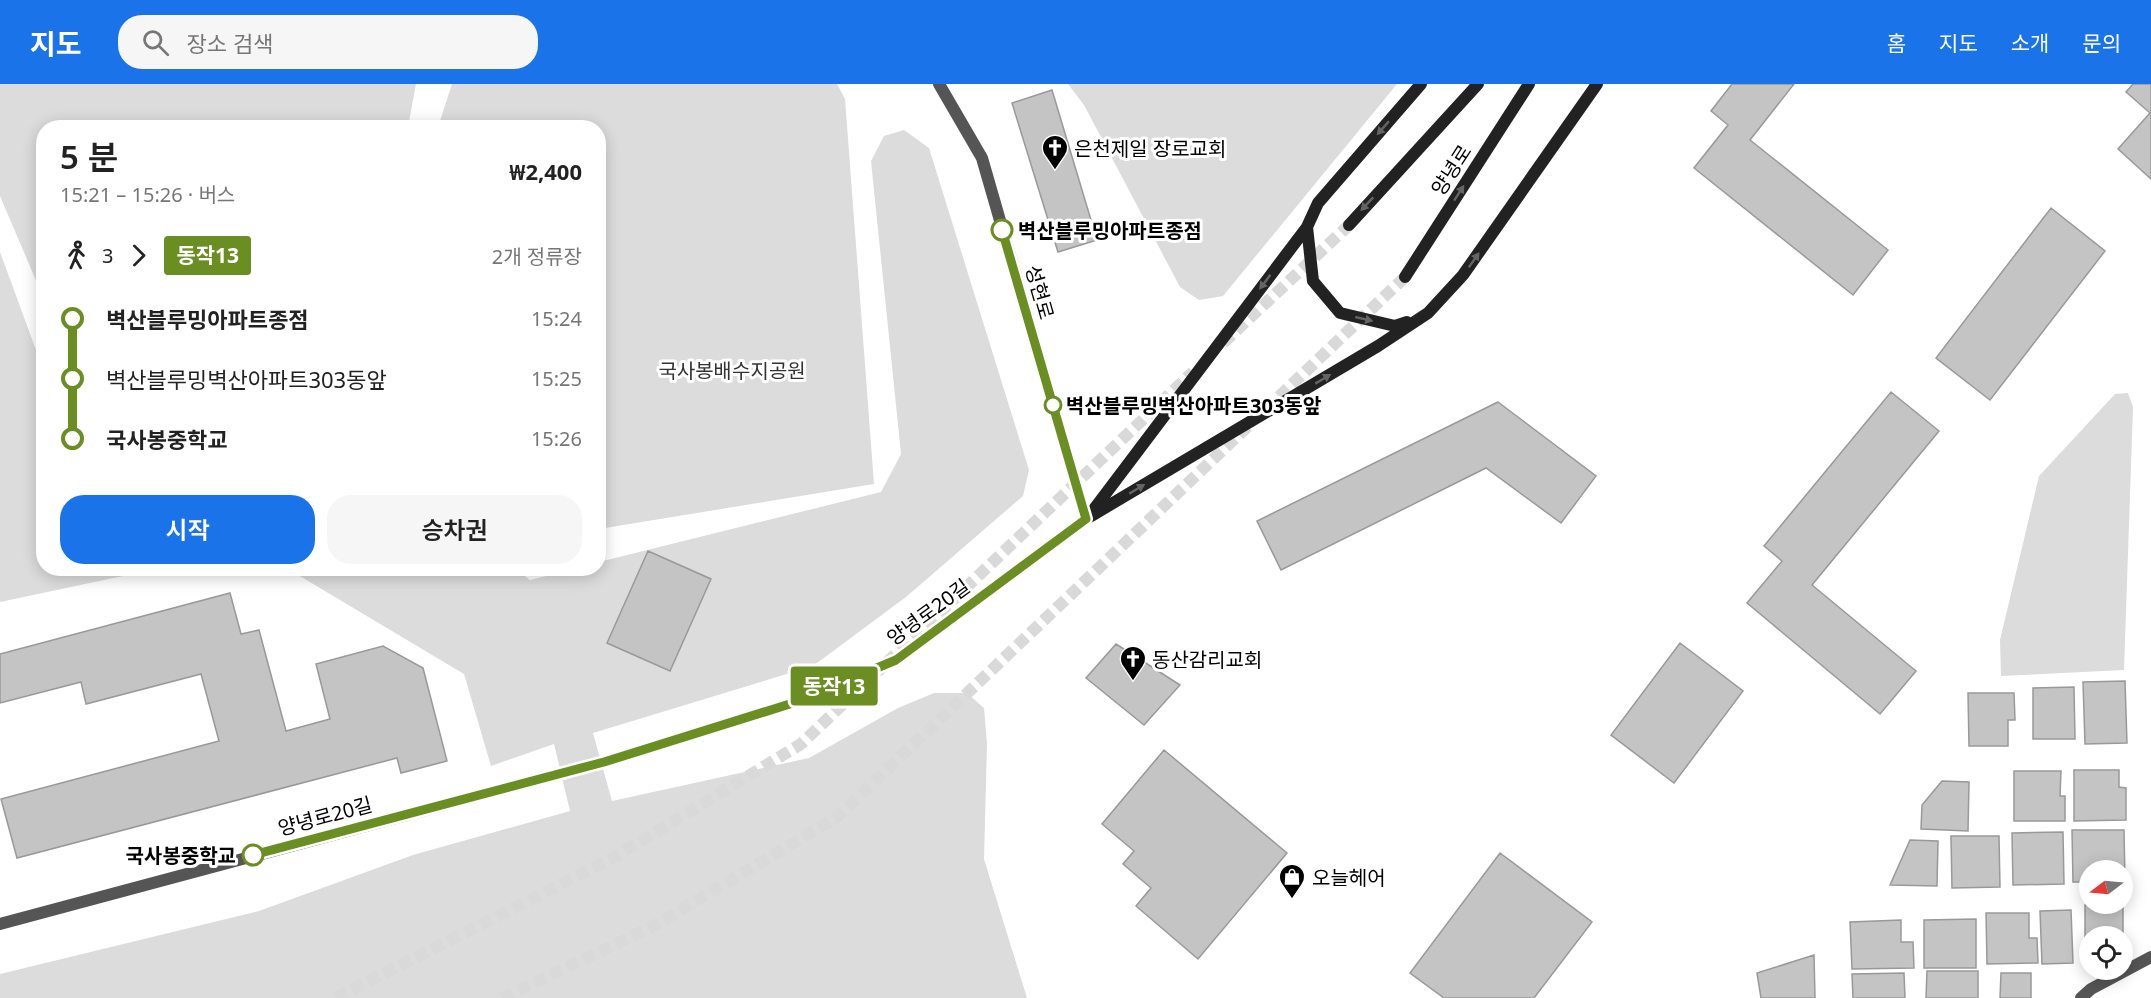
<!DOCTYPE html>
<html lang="ko">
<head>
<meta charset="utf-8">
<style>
	:root { --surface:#fff; --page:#f6f6f6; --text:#222; --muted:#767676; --accent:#1a73e8 }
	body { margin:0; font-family:"Noto Sans","Noto Sans KR",sans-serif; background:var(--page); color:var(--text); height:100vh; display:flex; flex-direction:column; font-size:22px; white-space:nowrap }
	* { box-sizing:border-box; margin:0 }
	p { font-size:20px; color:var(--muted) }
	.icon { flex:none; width:33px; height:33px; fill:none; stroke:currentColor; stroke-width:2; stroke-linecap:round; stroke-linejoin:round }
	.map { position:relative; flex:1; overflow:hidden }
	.details { position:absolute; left:36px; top:36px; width:570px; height:456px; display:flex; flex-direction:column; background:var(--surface); border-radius:24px; box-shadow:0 3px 15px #0003 }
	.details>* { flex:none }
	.badge { padding:0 12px; border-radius:4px; font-size:21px; line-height:39px }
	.needle { width:39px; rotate:254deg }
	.tools { position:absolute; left:2079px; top:776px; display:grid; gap:12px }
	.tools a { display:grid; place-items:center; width:54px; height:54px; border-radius:50%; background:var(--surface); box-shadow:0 3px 15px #0003; font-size:30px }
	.map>.badge { position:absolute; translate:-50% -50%; box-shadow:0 0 0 3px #fff }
	.legs { display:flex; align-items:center; gap:9px; height:66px; padding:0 24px; font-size:20px }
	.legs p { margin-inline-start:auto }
	.overview { display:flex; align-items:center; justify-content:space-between; height:102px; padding:0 24px }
	h1 { font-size:33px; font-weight:600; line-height:45px }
	.action { display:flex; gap:12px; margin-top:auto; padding:12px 24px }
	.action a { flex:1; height:69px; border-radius:24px; background:var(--accent); color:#fff; font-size:24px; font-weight:600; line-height:69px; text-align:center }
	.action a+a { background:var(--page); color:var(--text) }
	ul { padding:0 24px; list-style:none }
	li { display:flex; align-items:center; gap:21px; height:60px; font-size:22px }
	li i { display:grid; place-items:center; width:9px; height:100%; margin:0 8px; background:currentColor }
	li i::after { content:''; width:15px; height:15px; margin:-8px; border:4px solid; border-radius:50%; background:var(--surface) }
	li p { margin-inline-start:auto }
	li:first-child i { background:linear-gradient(#0000 50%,currentColor 0) }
	li:last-child i { background:linear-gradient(currentColor 50%,#0000 0) }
	header { display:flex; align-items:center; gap:36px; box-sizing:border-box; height:84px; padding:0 30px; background:var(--accent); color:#fff }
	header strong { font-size:28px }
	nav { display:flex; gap:33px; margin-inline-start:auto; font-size:21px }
	.search { width:420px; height:54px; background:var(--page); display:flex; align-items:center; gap:15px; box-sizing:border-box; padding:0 21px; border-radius:24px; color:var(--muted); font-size:22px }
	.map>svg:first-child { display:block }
</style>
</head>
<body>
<header>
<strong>지도</strong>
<div class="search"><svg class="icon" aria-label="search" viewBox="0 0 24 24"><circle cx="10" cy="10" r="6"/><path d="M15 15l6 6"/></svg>장소 검색</div>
<nav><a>홈</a><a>지도</a><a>소개</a><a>문의</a></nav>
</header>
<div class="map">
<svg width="2151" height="914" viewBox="0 0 2151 914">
	<rect width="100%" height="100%" fill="#fff"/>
	<path fill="#dcdcdc" d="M0 0H416L408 43 44 44 43 213 0 112Z
		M452 0H837L845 15 874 400 599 445 598 44 438 43Z
		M1068 0H1397L1223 212 1199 216 1180 203 1084 21Z
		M904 46 929 64 1029 386 1023 412 906 513 813 582 593 649 612 717 809 674 898 624 934 609H967L984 624 987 660 984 775 1027 914H0V890L259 827 413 771 570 727 554 660 491 682 464 590 288 485 514 484 530 496 575 485 598 484 599 478 881 408 901 370 871 77 884 52Z
		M0 168 43 285 44 484 156 485 0 518Z
		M2128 309 2133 323 2124 586 2001 592 2000 556 2039 392 2115 310Z"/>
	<path fill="#c4c4c4" stroke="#999" stroke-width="1.5" d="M1732 0H1794L1750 56 1888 166 1853 211 1694 84 1728 41 1711 27Z
		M2133 0H2151V95L2118 65 2150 29 2126 8Z
		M1052 6 1097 156 1058 168 1012 19Z
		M2051 124 2105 167 1990 316 1936 274Z
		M1891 308 1939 347 1812 501 1916 587 1880 630 1747 519 1782 477 1764 462Z
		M1498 318 1596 392 1561 439 1486 384 1281 486 1257 437Z
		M648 467 711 495 670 587 607 559Z
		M230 509 241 550 259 546 286 647 330 635 316 580 383 562 423 584 447 677 401 689 397 674 17 774 1 715 219 657 201 590 86 620 81 598 0 619V570Z
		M1680 559 1743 607 1674 699 1611 651Z
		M1116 560 1180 601 1144 641 1086 594Z
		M2125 597 2127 659 2085 660 2083 598Z
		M2074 603 2075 655H2033V604Z
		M1968 609H2014L2015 636H2008V662H1969Z
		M1164 666 1287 769 1198 875 1136 822 1151 804 1123 780 1134 767 1102 740Z
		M2074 686H2119V703L2126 704V736L2074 737Z
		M2014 687H2061L2060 712H2065V737H2014Z
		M1942 697 1969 698 1968 747 1921 745 1922 721Z
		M2072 746H2124L2125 798H2122V786H2090V798H2073Z
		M2063 748 2064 800 2013 801 2012 749Z
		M1951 752H1999L2000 803 1952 804Z
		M1910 756 1938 757 1937 802 1890 801Z
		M1500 769 1592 838 1534 914H1444L1410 889Z
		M2085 821H2123V853L2090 852V866H2085Z
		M2071 826 2073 879 2042 880 2040 827Z
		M1986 829H2029V854H2037L2038 879 1987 880Z
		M1976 835V884H1924V836Z
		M1901 836V858H1913L1914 884 1852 885 1850 838Z
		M1814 871 1815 914H1761L1757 889Z
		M1927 887H1978V914H1926Z
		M1904 889 1905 914H1853L1852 890Z
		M2001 889H2031V914H2000Z"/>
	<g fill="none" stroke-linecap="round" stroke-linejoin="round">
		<path stroke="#d9d9d9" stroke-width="12" stroke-dasharray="12 6" stroke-linecap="butt" d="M556 691 604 678"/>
		<path stroke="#d9d9d9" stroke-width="12" stroke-dasharray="12 6" stroke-linecap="butt" d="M1223 259 1349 141
			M1266 325 1405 193
			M336 914 618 771 801 660 1193 288
			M502 914 652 843 837 733 1249 341"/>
		<path stroke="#555" stroke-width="12" d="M604 678 793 619 896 576
			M0 840 556 691"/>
		<path stroke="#555" stroke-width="12" d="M896 576 1086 435 982 74 939 0
			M2081 914 2091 905 2151 873"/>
		<path stroke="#222" stroke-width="12" d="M1349 141 1478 0
			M1307 143 1313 197 1340 229 1395 242 1407 238
			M1405 193 1529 0
			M1091 429 1307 143 1318 119 1421 0
			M1086 435 1378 262 1428 229 1463 191 1597 0"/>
	</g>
	<defs><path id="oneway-solid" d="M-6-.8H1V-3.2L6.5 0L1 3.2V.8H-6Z" transform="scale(1.5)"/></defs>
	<g fill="#646464">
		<use href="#oneway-solid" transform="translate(1383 44) rotate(131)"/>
		<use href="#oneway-solid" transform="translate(1459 109) rotate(-57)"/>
		<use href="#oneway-solid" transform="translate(1367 120) rotate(133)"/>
		<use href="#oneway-solid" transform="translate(1474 176) rotate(-55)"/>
		<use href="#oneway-solid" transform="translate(1265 198) rotate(127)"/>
		<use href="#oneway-solid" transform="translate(1364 235) rotate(13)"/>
		<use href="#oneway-solid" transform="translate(1323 295) rotate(-31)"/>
		<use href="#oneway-solid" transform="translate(1137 405) rotate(-31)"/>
	</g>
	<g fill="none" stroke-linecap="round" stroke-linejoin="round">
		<defs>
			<path id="line-1" d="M253 771 604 678 793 619 896 576 1086 435 1002 146"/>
		</defs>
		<use href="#line-1" stroke="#fff" stroke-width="14"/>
		<use href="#line-1" stroke="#6b8e23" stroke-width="9"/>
	</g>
	<defs>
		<symbol id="church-pin" viewBox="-11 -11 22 30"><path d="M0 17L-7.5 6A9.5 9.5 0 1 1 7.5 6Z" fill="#000" stroke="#fff"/><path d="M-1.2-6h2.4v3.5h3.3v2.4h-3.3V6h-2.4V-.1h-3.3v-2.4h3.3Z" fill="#fff"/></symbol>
		<symbol id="shop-pin" viewBox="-11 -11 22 30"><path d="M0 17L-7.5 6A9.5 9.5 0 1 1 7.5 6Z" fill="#000" stroke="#fff"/><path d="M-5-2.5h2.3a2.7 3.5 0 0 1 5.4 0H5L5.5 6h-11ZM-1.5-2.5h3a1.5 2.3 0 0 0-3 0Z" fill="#fff"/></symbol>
	</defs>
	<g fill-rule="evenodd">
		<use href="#church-pin" x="1040" y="49" width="30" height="40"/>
		<use href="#church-pin" x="1118" y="560" width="30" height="40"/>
		<use href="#shop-pin" x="1277" y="778" width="30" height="40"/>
	</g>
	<g fill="#fff" stroke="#6b8e23" stroke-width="3">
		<circle cx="1002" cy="146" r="10"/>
		<circle cx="1053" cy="321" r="8"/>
		<circle cx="253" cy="771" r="10"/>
	</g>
	<g text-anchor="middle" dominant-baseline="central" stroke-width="6" stroke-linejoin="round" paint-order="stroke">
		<g font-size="20" fill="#000" stroke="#fff" text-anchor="start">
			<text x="1074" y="64">은천제일 장로교회</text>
			<text x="1152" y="575">동산감리교회</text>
			<text x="1312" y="793">오늘헤어</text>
		</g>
		<g font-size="20" fill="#000" stroke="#fff">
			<text transform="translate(1451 86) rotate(-57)">양녕로</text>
			<text transform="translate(1040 208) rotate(74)">성현로</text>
			<text transform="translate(928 528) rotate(-36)">양녕로20길</text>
			<text transform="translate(325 732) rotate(-15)">양녕로20길</text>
		</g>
		<g font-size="20" font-weight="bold" fill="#000" stroke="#fff" text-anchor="start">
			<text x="1018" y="146">벽산블루밍아파트종점</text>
			<text x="1066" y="321">벽산블루밍벽산아파트303동앞</text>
			<text x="236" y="771" text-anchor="end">국사봉중학교</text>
		</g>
		<g font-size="20" fill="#333" stroke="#fff">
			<text x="732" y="286">국사봉배수지공원</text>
		</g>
	</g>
</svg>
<div class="tools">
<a><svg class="needle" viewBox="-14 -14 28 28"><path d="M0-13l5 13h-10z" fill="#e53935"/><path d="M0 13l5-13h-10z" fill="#767676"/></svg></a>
<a><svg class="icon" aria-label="locate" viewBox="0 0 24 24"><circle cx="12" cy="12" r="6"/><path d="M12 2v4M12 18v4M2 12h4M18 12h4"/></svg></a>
</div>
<b class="badge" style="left:834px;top:602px;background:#6b8e23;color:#fff">동작13</b>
<section class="details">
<div class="overview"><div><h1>5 분</h1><p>15:21 – 15:26 · 버스</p></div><b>₩2,400</b></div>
<div class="legs"><svg class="icon" aria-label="walk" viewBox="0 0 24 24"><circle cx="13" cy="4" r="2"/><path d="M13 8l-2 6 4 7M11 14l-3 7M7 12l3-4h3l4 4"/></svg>3<svg class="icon" aria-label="forward" viewBox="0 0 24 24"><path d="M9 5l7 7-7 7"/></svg><b class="badge" style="background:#6b8e23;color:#fff">동작13</b><p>2개 정류장</p></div>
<ul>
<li><i style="color:#6b8e23"></i><b>벽산블루밍아파트종점</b><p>15:24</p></li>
<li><i style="color:#6b8e23"></i><span>벽산블루밍벽산아파트303동앞</span><p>15:25</p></li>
<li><i style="color:#6b8e23"></i><b>국사봉중학교</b><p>15:26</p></li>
</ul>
<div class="action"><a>시작</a><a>승차권</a></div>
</section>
</div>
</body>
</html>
